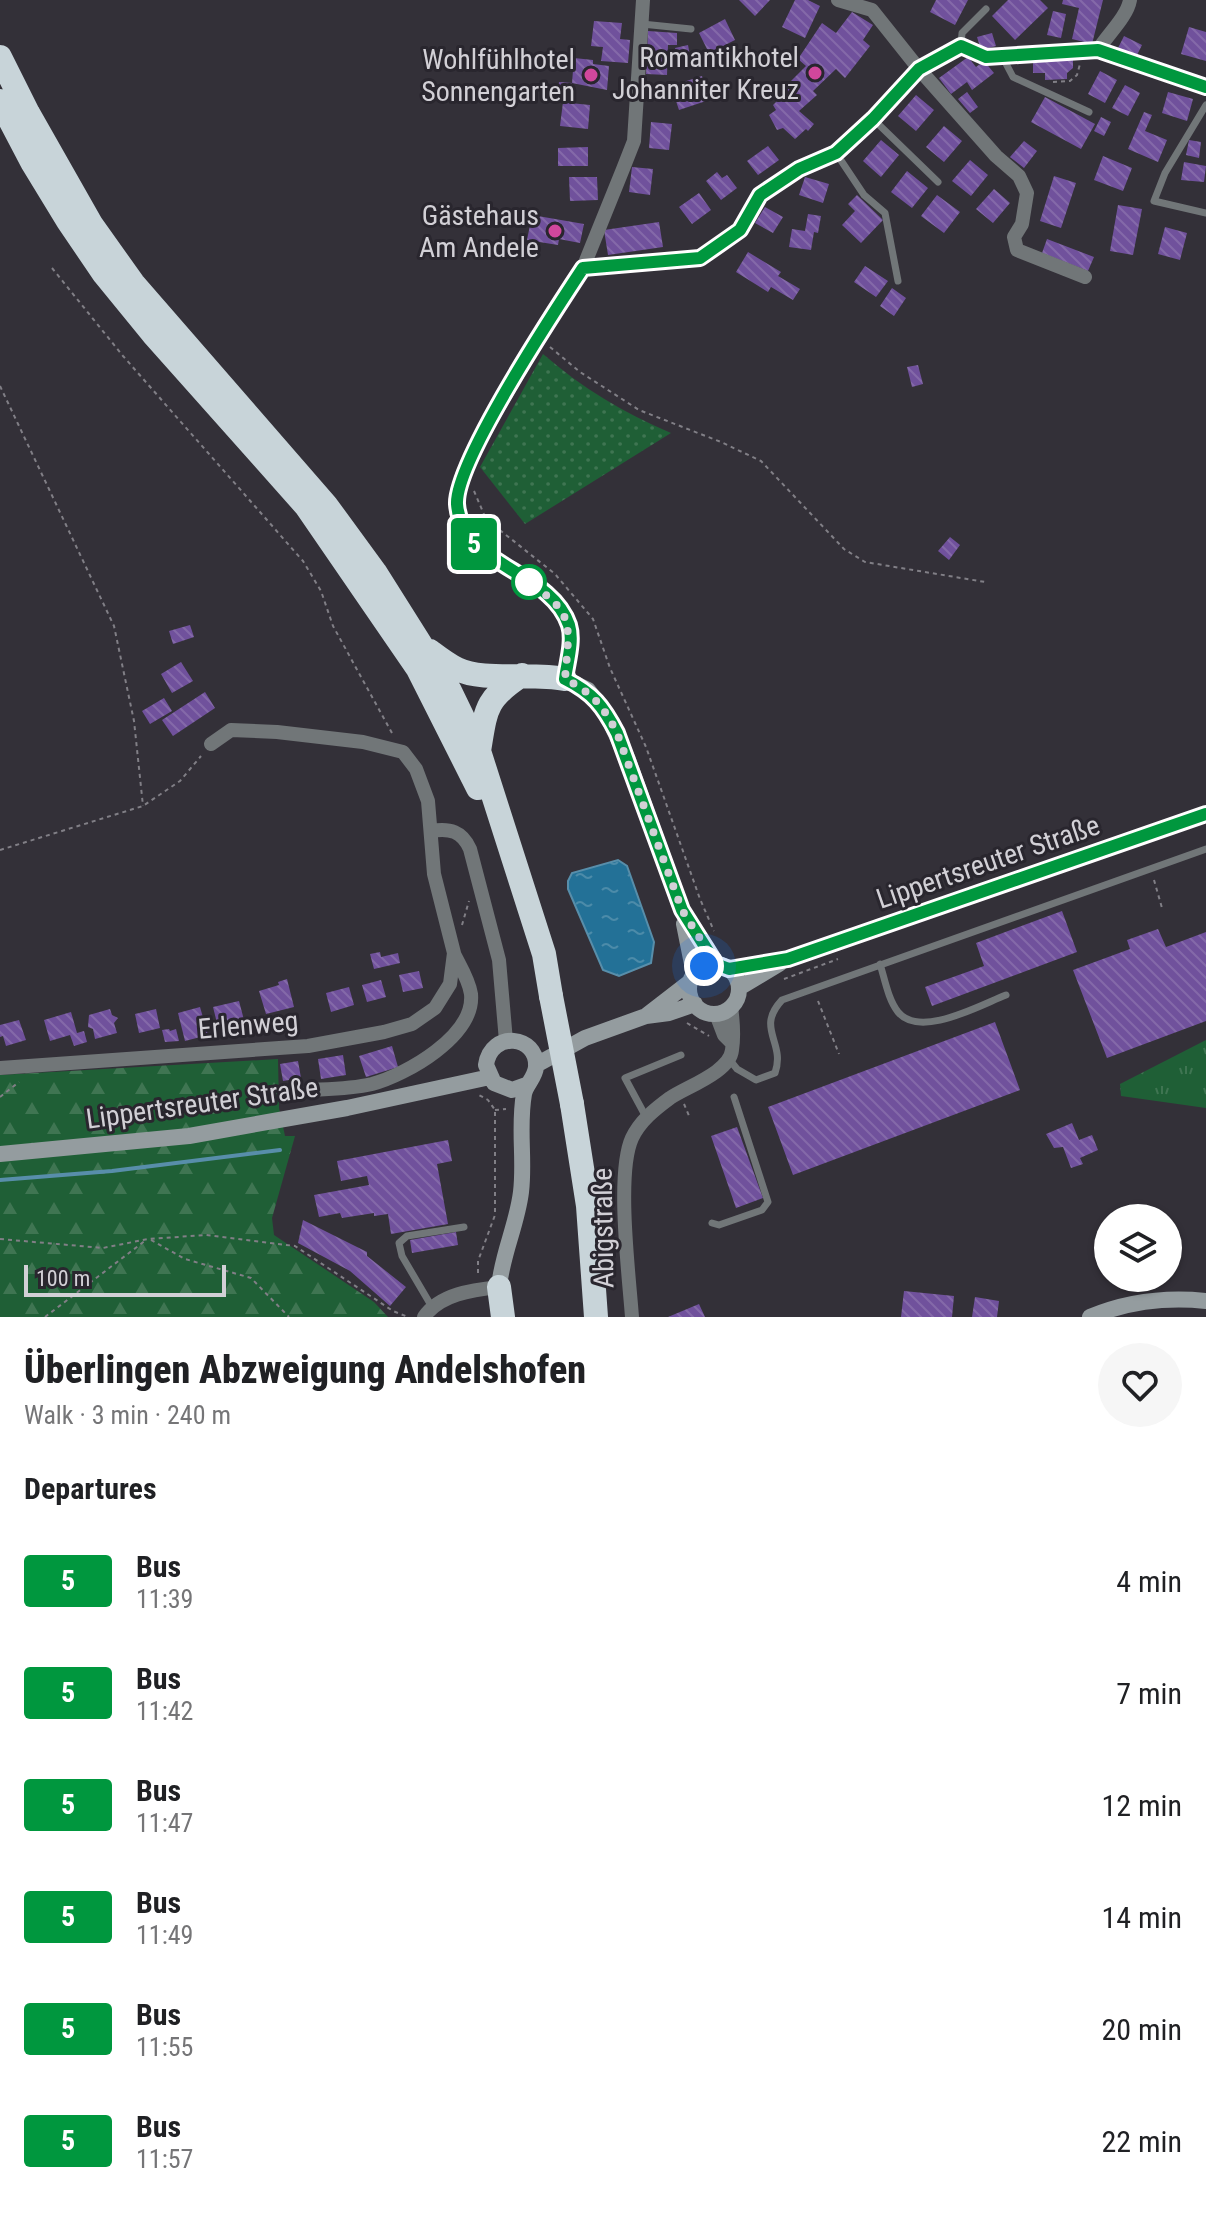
<!DOCTYPE html>
<html lang="en">
<head>
<meta charset="utf-8">
<style>
	:root { --surface:#fff; --page:#f6f6f6; --text:#202124; --muted:#757577 }
	body { margin:0; font-family:"Roboto Condensed",sans-serif; background:var(--page); color:var(--text); height:100vh; display:flex; flex-direction:column; font-size:30px; white-space:nowrap }
	* { box-sizing:border-box; margin:0 }
	p { font-size:26px; color:var(--muted) }
	.icon { flex:none; width:44px; height:44px; fill:none; stroke:currentColor; stroke-width:2; stroke-linecap:round; stroke-linejoin:round }
	.map { position:relative; height:1317px; overflow:hidden }
	.drawer { display:flex; flex-direction:column; background:var(--surface); flex:1 }
	.drawer>* { flex:none }
	.badge { padding:0 16px; border-radius:6px; font-size:28px; line-height:52px }
	.tools { position:absolute; left:1094px; top:1204px; display:grid; gap:16px }
	.tools a { display:grid; place-items:center; width:88px; height:88px; border-radius:50%; background:var(--surface); box-shadow:0 2px 6px #0004; font-size:40px }
	.scale { position:absolute; left:24px; bottom:20px; width:202px; box-sizing:border-box; padding-left:8px; border:4px solid #d2d0d6; border-top:0; font-size:22px; line-height:28px; white-space:nowrap; color:#d2d0d6; -webkit-text-stroke:6px #29262e; paint-order:stroke }
	.you { position:absolute; width:40px; height:40px; margin:-20px; border:6px solid #fff; border-radius:50%; background:#1a73e8; box-shadow:0 0 0 12px #1a73e833 }
	.map>.badge { position:absolute; translate:-50% -50%; box-shadow:0 0 0 4px #fff }
	h2 { padding:0 24px; font-size:30px; line-height:72px }
	.round { display:grid; place-items:center; flex:none; width:84px; height:84px; border-radius:42px; background:var(--page) }
	.summary { display:flex; align-items:center; justify-content:space-between; height:136px; padding:0 24px }
	h1 { font-size:38px; font-weight:800; line-height:60px }
	ul { padding:0; list-style:none }
	li { display:flex; align-items:center; gap:24px; height:112px; padding:0 24px }
	li div { flex:1 }
	li b { display:block; font-size:30px }
	li em { font-style:normal }
	li .badge { min-width:88px; font-weight:700; text-align:center }
	.map>svg:first-child { display:block }
</style>
</head>
<body>
<div class="map">
<svg width="1206" height="1317" viewBox="0 0 1206 1317">
	<defs>
		<pattern id="grass-dots" width="8" height="8" patternUnits="userSpaceOnUse" patternTransform="scale(2)"><rect width="8" height="8" fill="#1f5f36"/><path d="M2 2h.1M6 6h.1" fill="none" stroke="#3f7552" stroke-width="1.8" stroke-linecap="round"/></pattern>
		<pattern id="forest-firs" width="22" height="20" patternUnits="userSpaceOnUse" patternTransform="scale(2)"><rect width="22" height="20" fill="#1f5f36"/><path d="M5 1l3.5 6h-7zM16 11l3.5 6h-7z" fill="#3f7552"/></pattern>
		<pattern id="park-tufts" width="24" height="20" patternUnits="userSpaceOnUse" patternTransform="scale(2)"><rect width="24" height="20" fill="#1f5f36"/><path d="M3 7l-1-3M5 7V3M7 7l1-3M15 17l-1-3M17 17v-4M19 17l1-3" fill="none" stroke="#3f7552"/></pattern>
		<pattern id="water-ripples" width="26" height="14" patternUnits="userSpaceOnUse" patternTransform="scale(2)"><rect width="26" height="14" fill="#237197"/><path d="M2 4q2-2 4 0t4 0M15 11q2-2 4 0t4 0" fill="none" stroke="#4c8ba9"/></pattern>
		<pattern id="building-back-hatch" width="6" height="6" patternUnits="userSpaceOnUse" patternTransform="scale(2)"><rect width="6" height="6" fill="#70519c"/><path d="M-1 5l2 2M0 0l6 6M5-1l2 2" fill="none" stroke="#8469a9"/></pattern>
	</defs>
	<rect width="100%" height="100%" fill="#333038"/>
	<path fill="url(#grass-dots)" d="M543 354C582 388 624 413 671 433L525 524 480 467Z"/>
	<path fill="url(#forest-firs)" d="M278 1059 279 1108 285 1136H295L272 1218 274 1235 374 1302 388 1317H0V1075Z"/>
	<path fill="url(#park-tufts)" d="M1206 1040V1108L1121 1096 1120 1084Z"/>
	<path fill="url(#water-ripples)" stroke="#588eaa" stroke-width="2" d="M618 860 627 866 654 942 651 963 619 976 603 970 568 889V881L572 873Z"/>
	<g fill="none" stroke-linecap="round" stroke-linejoin="round">
		<path stroke="#588eaa" stroke-width="4" d="M0 1180 112 1171 280 1150"/>
	</g>
	<path fill="url(#building-back-hatch)" d="M739 0H770L755 16Z
		M795 0H808L820 6 805 38 782 27Z
		M936 0H968L955 25 930 12Z
		M1008 0H1040L1048 8 1015 40 992 16Z
		M1063 0H1103L1092 44 1072 39 1079 8 1062 4Z
		M1053 11 1066 14 1061 38 1047 35Z
		M852 12 873 25 863 40 870 46 845 78 836 69 813 91 817 95 799 111 814 124 808 131 806 129 795 139 783 128 777 130 769 115 776 110 773 105 786 92 783 89 806 66 798 59 822 23 836 33Z
		M725 19 735 40 709 53 699 33Z
		M594 21 622 23 620 39 630 40 628 63 601 61 603 47 591 46Z
		M1189 27 1206 32V61L1181 54Z
		M648 31 677 33V45H668L667 75 646 74Z
		M992 33 996 46 981 50 977 37Z
		M1124 36 1142 45 1136 57 1118 48Z
		M688 45 691 61 679 64 675 48Z
		M1067 54 1073 59V68L1067 73V79L1045 80V73H1033V56Z
		M968 57 976 67 984 61 994 73 972 90 967 82 951 94 939 78Z
		M574 58 593 60V64L609 66 607 90 572 83Z
		M1100 71 1117 80 1105 103 1088 94Z
		M702 76 709 100 679 110 671 86Z
		M559 82 572 83 570 103 590 105 588 129 560 126 563 102 557 101Z
		M1125 85 1140 93 1128 116 1112 108Z
		M967 92 978 107 970 113 958 99Z
		M1168 92 1193 99 1187 121 1162 113Z
		M916 95 934 110 916 131 898 116Z
		M1045 97 1095 124 1081 149 1031 122Z
		M1144 112 1152 115 1145 131 1167 140 1158 162 1128 149Z
		M1101 117 1111 122 1104 136 1094 131Z
		M651 122 672 124 669 150 649 148Z
		M944 126 962 141 944 162 926 147Z
		M881 140 899 155 881 177 863 161Z
		M1189 140 1201 142 1199 158 1186 155Z
		M1024 141 1037 151 1024 168 1010 157Z
		M768 146 779 160 758 175 747 161Z
		M588 147V166H558V148Z
		M1103 156 1132 168 1123 191 1094 180Z
		M970 160 988 175 971 196 952 181Z
		M1184 162 1206 166 1204 182 1181 180Z
		M632 167 653 169 650 195 629 192Z
		M907 171 928 188 912 208 891 192Z
		M717 172 722 178 727 175 737 188 721 200 706 181Z
		M1054 176 1076 183 1061 228 1040 221Z
		M569 177H597L598 200 570 201Z
		M805 177 829 184 823 203 799 195Z
		M994 189 1010 203 993 223 976 209Z
		M699 193 711 210 692 224 679 207Z
		M857 195 883 220 861 243 842 225 855 211 848 204Z
		M937 195 960 212 944 233 921 216Z
		M1118 205 1142 209 1133 255 1110 251Z
		M765 207 783 217 773 233 755 223Z
		M808 214 821 216 818 233 814 232 811 250 789 247 792 229 805 231Z
		M532 215 584 224 580 243 559 239 558 245 527 240Z
		M659 222 663 247 608 255 604 230Z
		M1165 227 1187 233 1180 260 1158 254Z
		M1047 239 1094 257 1088 271 1042 253Z
		M748 252 781 272 778 276 800 289 793 300 771 287 768 292 736 272Z
		M865 266 888 281 876 297 854 282Z
		M892 288 906 298 894 316 880 306Z
		M918 365 923 384 912 387 907 367Z
		M950 537 960 545 949 560 938 551Z
		M190 625 194 637 173 644 169 631Z
		M181 662 193 681 172 693 161 674Z
		M205 692 215 708 173 736 162 720Z
		M164 698 172 711 150 724 142 711Z
		M1062 911 1077 952 932 1006 925 987 984 966 976 943Z
		M1158 929 1166 947 1206 932V1021L1107 1058 1073 970 1130 949 1127 940Z
		M380 952 381 957 398 953 400 963 374 969 370 954Z
		M419 971 423 988 403 992 399 975Z
		M287 979 294 1007 266 1014 259 991 279 985 278 982Z
		M381 980 386 997 367 1002 362 985Z
		M349 987 354 1005 331 1012 326 993Z
		M239 1001 244 1020 218 1027 213 1007Z
		M200 1007 208 1035 185 1041 178 1013Z
		M110 1009 112 1015 118 1018 114 1023 117 1033 95 1039 93 1029 88 1027 89 1015Z
		M156 1009 160 1028 139 1033 135 1014Z
		M71 1012 77 1033 84 1031 87 1042 74 1046 70 1035 50 1041 44 1020Z
		M19 1020 26 1040 6 1046 3 1036 0 1037V1025Z
		M995 1022 1020 1090 793 1175 768 1107Z
		M169 1029 170 1031 176 1029 179 1041 165 1042 162 1030Z
		M392 1046 398 1067 366 1077 359 1056Z
		M343 1055 346 1075 321 1079 318 1059Z
		M298 1061 301 1078 283 1081 280 1064Z
		M1072 1123 1079 1140 1092 1135 1098 1150 1080 1158 1083 1164 1071 1168 1063 1147 1054 1148 1046 1134Z
		M737 1127 763 1198 736 1208 711 1136Z
		M448 1140 452 1161 437 1164 448 1224 391 1234 388 1214 374 1216V1213L342 1218 340 1213 319 1217 314 1195 369 1185 367 1176 341 1181 337 1161Z
		M303 1220 367 1252V1256L406 1287 390 1306 350 1271 298 1243Z
		M456 1232 458 1245 412 1253 410 1240Z
		M904 1291 954 1296 952 1317H901Z
		M975 1297 999 1301 997 1317H972Z
		M699 1304 705 1317H668Z"/>
	<g fill="none" stroke-linecap="round" stroke-linejoin="round">
		<path stroke="#817f86" stroke-width="2" stroke-dasharray="4 4" stroke-linecap="butt" d="M1053 82 1070 81 1077 75 1080 64
			M52 268 123 356 303 561 321 591 333 626 392 733
			M550 347 580 372 639 410 721 442 761 461 844 549 865 562 985 582
			M0 386 114 626 134 721 143 806
			M474 491 486 519 555 574 593 619 610 668 646 747 700 899 714 931
			M0 850 143 806 180 781 201 756
			M1154 880 1162 908
			M462 925 469 901
			M784 979 838 959
			M818 1001 839 1054
			M687 1023 709 1036
			M0 1097 19 1082
			M684 1104 690 1118
			M495 1110 506 1109
			M0 1239 103 1248 148 1239 206 1235 295 1246 393 1311 408 1317
			M151 1240 185 1259 251 1278 289 1317
			M478 1273V1261L495 1215V1110L488 1100 479 1095
			M45 1317 146 1240"/>
		<path stroke="#717678" stroke-width="7" d="M642 24 691 29
			M961 46 962 33 986 9
			M1002 56 1013 77 1089 112
			M1206 105 1165 173 1154 201 1206 213
			M873 119 938 182
			M836 153 864 195 885 213 898 281
			M880 964C885 980 888 999 898 1012 920 1039 980 1005 1006 995
			M729 1059 737 1069 756 1080 775 1073C786 1042 755 1029 782 1000L1206 849
			M646 1117 625 1078 681 1055
			M712 1223 719 1225 762 1210 768 1202 734 1097
			M432 1307 402 1256 399 1243 407 1236 464 1227"/>
		<path stroke="#717678" stroke-width="14" d="M838 0 872 10 919 69 996 156 1019 176 1027 193 1022 224 1014 237 1017 250 1085 277
			M1098 50C1108 34 1127 17 1130 0
			M583 268 700 258 740 230 760 195 799 169 836 153 873 119 919 69 961 46 986 57 1098 50 1206 87
			M565 679 570 644 569 626 558 606 545 593 473 544 461 525 457 501 462 475 478 443 545 327 583 268 623 169 634 141 643 0
			M431 831C450 828 462 831 470 849L499 960 506 1041
			M716 1014 724 1035 732 1043
			M0 1068 308 1046 384 1032 412 1024 435 1008 450 984 454 953 434 874 428 801 416 769 403 752 363 742 277 732 231 730 211 744
			M310 1090C331 1089 351 1089 372 1084 406 1075 475 1036 471 994 469 980 460 966 454 954
			M424 1317C440 1294 472 1290 499 1287
			M632 1317C629 1275 616 1173 632 1138 640 1121 655 1109 670 1098 686 1087 730 1072 732 1050 734 1037 733 1021 731 1007"/>
		<path stroke="#949c9f" stroke-width="16" d="M565 679 588 690 607 715 628 760 682 910 716 964
			M684 924 694 974
			M689 989a25 25 0 1 1 50 0a25 25 0 1 1-50 0Z
			M729 969 788 959 1206 814
			M739 988 779 964
			M647 1015 691 981
			M536 1065 585 1038 646 1016 669 1013 695 1004
			M0 1154 189 1136 347 1108 490 1077
			M499 1287C502 1254 517 1225 521 1192 525 1159 518 1127 524 1094 526 1084 535 1078 536 1067 538 1035 491 1030 486 1065L494 1083 512 1090 526 1085
			M1090 1317C1126 1302 1167 1297 1206 1301"/>
		<path stroke="#c8d4d9" stroke-width="24" d="M0 57 28 113 91 224 133 283 326 505 375 572 450 691 479 751 544 954 551 996
			M0 101 32 162 68 221 104 274 153 334 306 506 418 669 478 788
			M430 651C438 657 447 664 457 669 483 682 533 672 565 679
			M479 751C486 709 485 699 522 675
			M572 1104 588 1206 596 1317
			M499 1287 503 1317"/>
		<path stroke="#c8d4d9" stroke-width="24" d="M551 996 572 1104"/>
	</g>
	<g fill="none" stroke-linecap="round" stroke-linejoin="round">
		<defs>
			<path id="line" d="M1206 87 1098 50 986 57 961 46 919 69 873 119 836 153 799 169 760 195 740 230 700 258 583 268C556 309 455 462 457 504 462 568 550 569 569 625 574 641 567 663 565 679 593 693 603 706 617 733L682 910 716 964 729 969 788 959 1206 814"/>
		</defs>
		<use href="#line" stroke="#fff" stroke-width="18"/>
		<use href="#line" stroke="#00973e" stroke-width="12"/>
		<path stroke="#d2d0d6" stroke-width="8" stroke-dasharray="0 14.4" d="M529 582 520 576C575 614 570 617 565 679 593 693 603 706 617 733L682 910 716 964 704 966"/>
	</g>
	<g fill="#d1479c" stroke="#29262e" stroke-width="3">
		<circle cx="815" cy="73" r="8"/>
		<circle cx="591" cy="75" r="8"/>
		<circle cx="555" cy="231" r="8"/>
	</g>
	<circle fill="#fff" stroke="#00973e" stroke-width="4" cx="529" cy="582" r="16"/>
	<g text-anchor="middle" dominant-baseline="central" stroke-width="6" stroke-linejoin="round" paint-order="stroke">
		<g font-size="28" fill="#d2d0d6" stroke="#29262e" text-anchor="end">
			<text x="799" y="57">Romantikhotel<tspan x="799" dy="32">Johanniter Kreuz</tspan></text>
			<text x="575" y="59">Wohlfühlhotel<tspan x="575" dy="32">Sonnengarten</tspan></text>
			<text x="539" y="215">Gästehaus<tspan x="539" dy="32">Am Andele</tspan></text>
		</g>
		<g font-size="28" fill="#d2d0d6" stroke="#29262e">
			<text transform="translate(988 862) rotate(-19)">Lippertsreuter Straße</text>
			<text transform="translate(248 1025) rotate(-5)">Erlenweg</text>
			<text transform="translate(202 1103) rotate(-8)">Lippertsreuter Straße</text>
			<text transform="translate(603 1228) rotate(-91)">Abigstraße</text>
		</g>
	</g>
</svg>
<div class="tools">
<a><svg class="icon" aria-label="layers" viewBox="0 0 24 24"><path d="M12 4l9 5-9 5-9-5zM3 14l9 5 9-5"/></svg></a>
</div>
<div class="scale">100 m</div>
<div class="you" style="left:704px;top:966px"></div>
<b class="badge" style="left:474px;top:544px;background:#00973e;color:#fff">5</b>
</div>
<section class="drawer">
<div class="summary"><div><h1>Überlingen Abzweigung Andelshofen</h1><p>Walk · 3 min · 240 m</p></div><a class="round"><svg class="icon" aria-label="heart" viewBox="0 0 24 24"><path d="M12 20l-8-8c-3-5 5-10 8-4 3-6 11-1 8 4z"/></svg></a></div>
<h2>Departures</h2>
<ul>
<li><span class="badge" style="background:#00973e;color:#fff">5</span><div><b>Bus</b><p>11:39</p></div><em>4 min</em></li>
<li><span class="badge" style="background:#00973e;color:#fff">5</span><div><b>Bus</b><p>11:42</p></div><em>7 min</em></li>
<li><span class="badge" style="background:#00973e;color:#fff">5</span><div><b>Bus</b><p>11:47</p></div><em>12 min</em></li>
<li><span class="badge" style="background:#00973e;color:#fff">5</span><div><b>Bus</b><p>11:49</p></div><em>14 min</em></li>
<li><span class="badge" style="background:#00973e;color:#fff">5</span><div><b>Bus</b><p>11:55</p></div><em>20 min</em></li>
<li><span class="badge" style="background:#00973e;color:#fff">5</span><div><b>Bus</b><p>11:57</p></div><em>22 min</em></li>
</ul>
</section>
</body>
</html>
